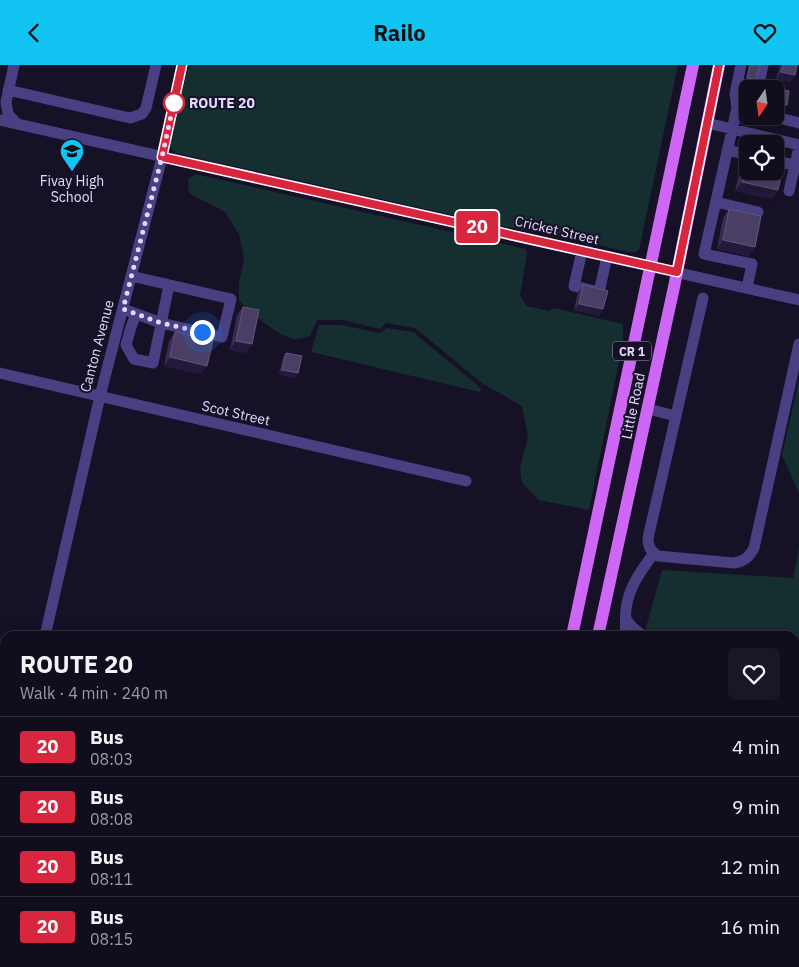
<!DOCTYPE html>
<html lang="en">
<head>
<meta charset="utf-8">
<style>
	:root { --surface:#110d1d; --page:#1a1626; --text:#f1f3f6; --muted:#9c9ca4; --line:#302d3b; --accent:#11c4f1 }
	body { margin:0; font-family:"IBM Plex Sans",sans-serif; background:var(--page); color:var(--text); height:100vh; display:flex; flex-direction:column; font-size:19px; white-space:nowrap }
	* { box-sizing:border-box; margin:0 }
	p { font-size:16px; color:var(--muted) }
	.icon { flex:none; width:28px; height:28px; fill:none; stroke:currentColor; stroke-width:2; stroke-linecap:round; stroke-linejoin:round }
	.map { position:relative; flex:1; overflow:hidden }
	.sheet { position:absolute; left:0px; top:566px; width:800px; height:336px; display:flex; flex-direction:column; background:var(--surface); border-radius:15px 15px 0 0; box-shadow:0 5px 20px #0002,0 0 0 1px var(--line) }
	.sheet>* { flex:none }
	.badge { padding:0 10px; border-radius:4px; font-size:18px; line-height:32px }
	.needle { width:32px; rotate:193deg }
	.tools { position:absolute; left:739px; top:15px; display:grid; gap:10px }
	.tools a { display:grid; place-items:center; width:45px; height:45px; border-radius:8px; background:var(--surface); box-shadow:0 5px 20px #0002,0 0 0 1px var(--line); font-size:25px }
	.you { position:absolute; width:25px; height:25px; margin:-12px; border:4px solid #fff; border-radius:50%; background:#1a73e8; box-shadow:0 0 0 8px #1a73e833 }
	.map>.badge { position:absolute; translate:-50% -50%; box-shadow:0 0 0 2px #fff }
	.round { display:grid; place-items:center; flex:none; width:52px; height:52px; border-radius:8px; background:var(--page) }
	.overview { display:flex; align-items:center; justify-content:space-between; height:85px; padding:0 20px }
	h1 { font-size:24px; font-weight:700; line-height:38px }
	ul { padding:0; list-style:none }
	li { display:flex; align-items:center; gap:15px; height:60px; padding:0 20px; border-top:1px solid var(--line) }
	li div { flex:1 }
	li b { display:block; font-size:19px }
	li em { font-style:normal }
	li .badge { min-width:55px; font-weight:700; text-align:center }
	header { display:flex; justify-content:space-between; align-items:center; height:65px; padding:0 20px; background:var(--accent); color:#111; font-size:22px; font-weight:700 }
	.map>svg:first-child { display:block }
</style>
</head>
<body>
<header><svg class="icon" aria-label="back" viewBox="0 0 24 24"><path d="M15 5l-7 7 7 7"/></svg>Railo<svg class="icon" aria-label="heart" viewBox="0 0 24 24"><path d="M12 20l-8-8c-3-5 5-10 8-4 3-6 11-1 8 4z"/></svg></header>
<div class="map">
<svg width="799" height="902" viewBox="0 0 799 902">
	<rect width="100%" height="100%" fill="#171127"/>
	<path fill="#152e30" d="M189 0H678L639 185 635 187H629L543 168 501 161 176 88 172 85 170 74Z
		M195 109 526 184 527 188 520 231 527 241 549 246 554 243 623 259V277L589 445 539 435 522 418 520 403 528 372 522 341 482 318 415 263 386 258 380 264 343 255H317L310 271C305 272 300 274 295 274 278 272 251 247 239 236V219L244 194 239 169 225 147 189 128 188 114Z
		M319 260H342L379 268 387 263 413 267 481 323 480 327 311 287Z
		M799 315V428L782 390Z
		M799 483V747L795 746V571H650L645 566 662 505 793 513Z
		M473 898H545L554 902H470Z"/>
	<path fill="#101f47" d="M795 746 799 747V787L795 786Z
		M722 898H760L763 902H725Z"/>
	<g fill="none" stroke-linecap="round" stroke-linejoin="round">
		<path stroke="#493f83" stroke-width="11" d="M14 0 6 37 8 49 17 59
			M741 0 735 29 737 43 704 189 752 199 747 223
			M737 18 758 23 763 0
			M8 25 130 53 142 49 146 43 156 0
			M771 51 799 58
			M0 55 799 235
			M707 58 799 80
			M727 85 748 90
			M775 96 795 100 799 82
			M789 126 795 100
			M716 137 758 147
			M582 186 574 221 599 227 607 192
			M703 233 648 473C648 481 650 486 658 491L734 498C745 496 749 492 754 483L799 279
			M123 244 161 258 222 272 231 234 131 211
			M136 249 131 262 126 280 134 294 153 298 169 220
			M0 308 466 416
			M648 344 676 351
			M626 554 631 561 643 571
			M45 571 100 331 162 92 182 0
			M625 571C626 562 625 553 626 544 629 521 641 506 654 488
			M0 761 5 740
			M0 821 5 822
			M329 898 349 902
			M573 898 575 902
			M653 898 656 902"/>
		<path stroke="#cf67f6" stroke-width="12" d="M572 571 693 0
			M598 571 674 222 719 0
			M430 902 432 898
			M453 902 455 898"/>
	</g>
	<path fill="#382b53" d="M749 0H760L756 15 754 17 746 15Z
		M780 0H797L795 10 790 17 776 14Z
		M780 24 783 44 775 43 777 29Z
		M748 89 778 125 772 134 735 126 742 97Z
		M729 144 755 182 749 191 717 184 723 153Z
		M583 220 603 244 599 251 574 245 578 227Z
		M243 242 246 288 230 285 237 250Z
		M175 267 201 309 164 301 169 276Z
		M286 288 295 313 279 309 283 292Z"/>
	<path fill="#23193a" d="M781 7 795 10 790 17 776 14Z
		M747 13 756 15 754 17 746 15Z
		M778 38 787 40 783 44 775 43Z
		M742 117 778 125 772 134 735 126Z
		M723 175 755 182 749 191 717 184Z
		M579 239 603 244 599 251 574 245Z
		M236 276 252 279 246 288 230 285Z
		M170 292 207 301 201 309 164 301Z
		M282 305 298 308 295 313 279 309Z"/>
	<path fill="#4a3e65" stroke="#62567d" d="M750 0H760L756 15 747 13Z
		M783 0H797L795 10 781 7Z
		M780 24 789 26 787 40 778 38Z
		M748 90V106H775V94L784 97 778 125 742 117Z
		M729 144 761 151 755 182 723 175Z
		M583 220 608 226 603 244 579 239Z
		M243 242 259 245 252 279 236 276Z
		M175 267 213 276 207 301 170 292Z
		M286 288 302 291 298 308 282 305Z"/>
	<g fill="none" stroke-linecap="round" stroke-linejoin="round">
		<defs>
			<path id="line" d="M182 0 162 92 677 207 719 0"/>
		</defs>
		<use href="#line" stroke="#fff" stroke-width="11"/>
		<use href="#line" stroke="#d7263d" stroke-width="8"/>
		<path stroke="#e1d9fd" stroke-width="5" stroke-dasharray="0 9" d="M174 38V37L162 92 123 244 161 258 202 267"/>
	</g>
	<defs>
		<symbol id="school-pin" viewBox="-11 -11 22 30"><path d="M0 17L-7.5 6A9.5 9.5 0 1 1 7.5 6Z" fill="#11c4f1" stroke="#171127"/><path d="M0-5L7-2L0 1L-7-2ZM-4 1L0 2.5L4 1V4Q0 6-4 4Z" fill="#111"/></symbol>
	</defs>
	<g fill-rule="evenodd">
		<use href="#school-pin" x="58" y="72" width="28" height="38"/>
	</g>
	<circle fill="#fff" stroke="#d7263d" stroke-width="2.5" cx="174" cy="38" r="10"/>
	<g text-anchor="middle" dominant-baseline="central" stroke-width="4" stroke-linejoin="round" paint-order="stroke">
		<rect fill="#171127" stroke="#a49dbd" stroke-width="1" x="613" y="276.5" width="38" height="19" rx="4"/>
		<g font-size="12" font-weight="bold" fill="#e1d9fd">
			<text x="632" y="286">CR 1</text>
		</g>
		<g font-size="14" font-weight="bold" fill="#e1d9fd" stroke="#171127" text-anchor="start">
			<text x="189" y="38">ROUTE 20</text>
		</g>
		<g font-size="14" fill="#e1d9fd" stroke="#171127">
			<text x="72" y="116">Fivay High<tspan x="72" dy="16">School</tspan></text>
		</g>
		<g font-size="14" fill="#e1d9fd" stroke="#171127">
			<text transform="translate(557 165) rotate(13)">Cricket Street</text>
			<text transform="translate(97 281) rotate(-75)">Canton Avenue</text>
			<text transform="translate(633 341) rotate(-78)">Little Road</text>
			<text transform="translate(236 348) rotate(13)">Scot Street</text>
		</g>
	</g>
</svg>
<div class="tools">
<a><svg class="needle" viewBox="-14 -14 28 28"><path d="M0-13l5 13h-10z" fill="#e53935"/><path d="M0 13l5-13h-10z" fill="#9c9ca4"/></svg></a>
<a><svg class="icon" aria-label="locate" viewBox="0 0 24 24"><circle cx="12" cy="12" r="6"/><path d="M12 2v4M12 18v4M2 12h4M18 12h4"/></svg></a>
</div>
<div class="you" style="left:202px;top:267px"></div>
<b class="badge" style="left:477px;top:162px;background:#d7263d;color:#fff">20</b>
<section class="sheet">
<div class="overview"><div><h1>ROUTE 20</h1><p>Walk · 4 min · 240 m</p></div><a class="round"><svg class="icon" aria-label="heart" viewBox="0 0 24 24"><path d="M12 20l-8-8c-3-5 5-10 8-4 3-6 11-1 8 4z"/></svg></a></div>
<ul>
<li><span class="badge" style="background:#d7263d;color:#fff">20</span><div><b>Bus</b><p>08:03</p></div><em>4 min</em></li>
<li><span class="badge" style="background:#d7263d;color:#fff">20</span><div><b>Bus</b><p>08:08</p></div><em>9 min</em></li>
<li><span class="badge" style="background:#d7263d;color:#fff">20</span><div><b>Bus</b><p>08:11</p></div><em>12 min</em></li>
<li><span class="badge" style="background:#d7263d;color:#fff">20</span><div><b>Bus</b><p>08:15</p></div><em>16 min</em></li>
</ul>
</section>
</div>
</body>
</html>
